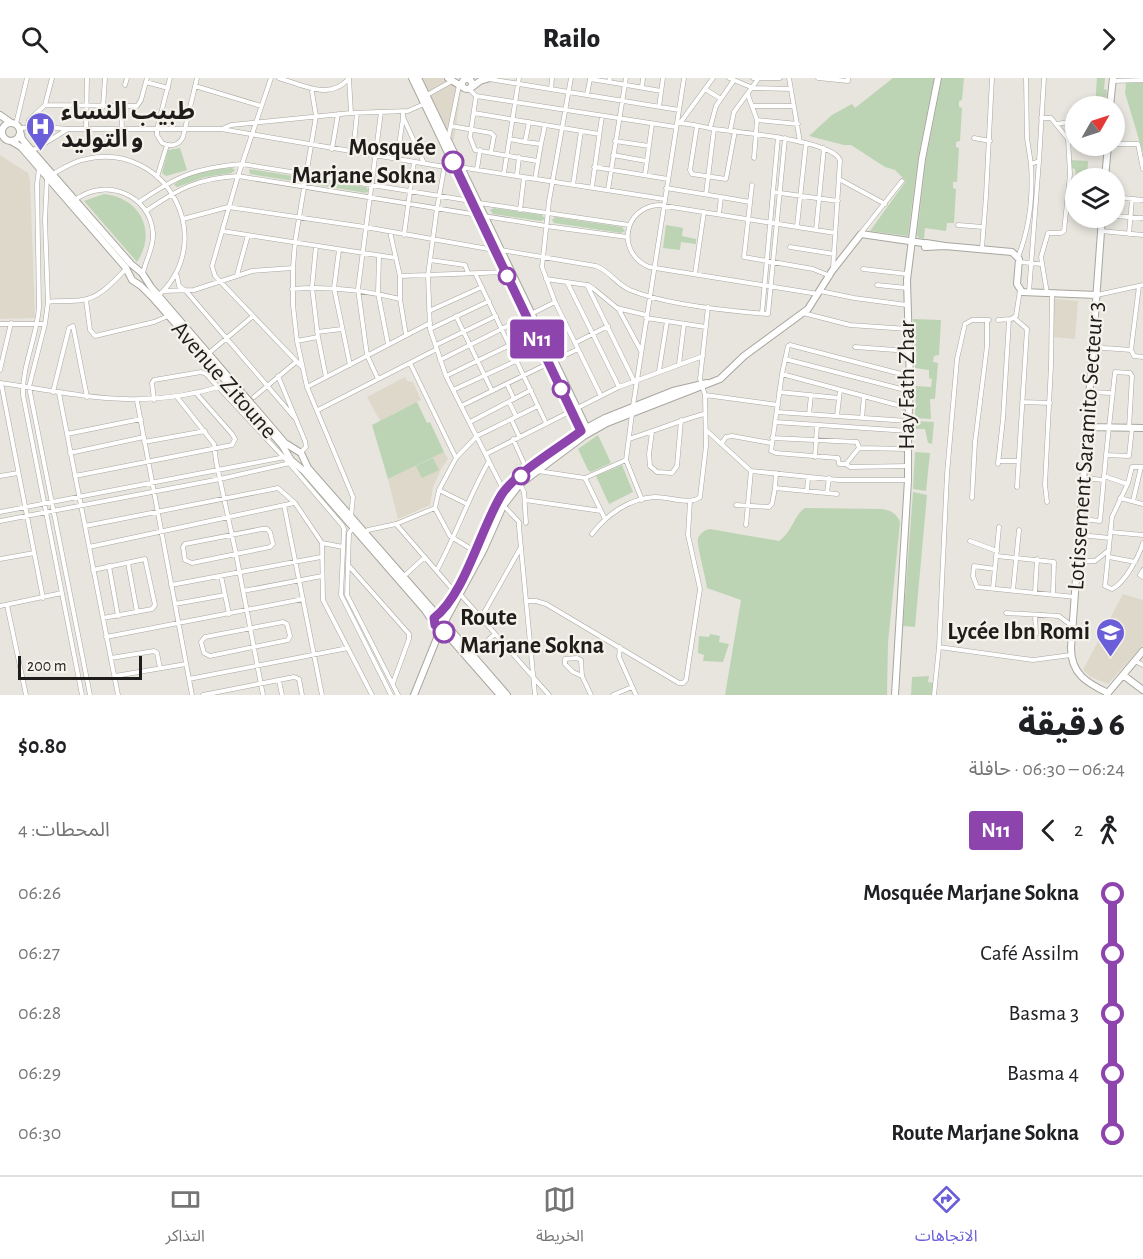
<!DOCTYPE html>
<html lang="ar">
<head>
<meta charset="utf-8">
<style>
	:root { --surface:#fff; --page:#f6f6f6; --text:#202124; --muted:#757577; --line:#e0e0e0; --accent:#6a5fd9 }
	body { margin:0; font-family:"Alegreya Sans","Noto Sans Arabic",sans-serif; background:var(--page); color:var(--text); direction:rtl; height:100vh; display:flex; flex-direction:column; font-size:22px; white-space:nowrap }
	* { box-sizing:border-box; margin:0 }
	p { font-size:20px; color:var(--muted) }
	.icon { flex:none; width:33px; height:33px; fill:none; stroke:currentColor; stroke-width:2; stroke-linecap:round; stroke-linejoin:round }
	.map { position:relative; height:617px; overflow:hidden; direction:ltr }
	.sheet { display:flex; flex-direction:column; background:var(--surface); flex:1 }
	.sheet>* { flex:none }
	.badge { padding:0 12px; border-radius:4px; font-size:21px; line-height:39px }
	.needle { width:39px; rotate:51deg }
	.fabs { position:absolute; left:1065px; top:18px; display:grid; gap:12px }
	.fabs a { display:grid; place-items:center; width:60px; height:60px; border-radius:50%; background:var(--surface); box-shadow:0 3px 9px #0003; font-size:30px }
	.scale { position:absolute; left:18px; bottom:15px; width:124px; box-sizing:border-box; padding-left:6px; border:3px solid #1e1d1b; border-top:0; font-size:16px; line-height:21px; white-space:nowrap; color:#1e1d1b; -webkit-text-stroke:4px #f5f2eb; paint-order:stroke }
	.map>.badge { position:absolute; translate:-50% -50%; box-shadow:0 0 0 3px #fff }
	.legs { display:flex; align-items:center; gap:9px; height:66px; padding:0 18px; font-size:20px }
	.legs p { margin-inline-start:auto }
	.head { display:flex; align-items:center; justify-content:space-between; height:102px; padding:0 18px }
	h1 { font-size:33px; font-weight:800; line-height:45px }
	ul { padding:0 18px; list-style:none }
	li { display:flex; align-items:center; gap:21px; height:60px; font-size:22px }
	li i { display:grid; place-items:center; width:9px; height:100%; margin:0 8px; background:currentColor }
	li i::after { content:''; width:15px; height:15px; margin:-8px; border:4px solid; border-radius:50%; background:var(--surface) }
	li p { margin-inline-start:auto }
	li:first-child i { background:linear-gradient(#0000 50%,currentColor 0) }
	li:last-child i { background:linear-gradient(currentColor 50%,#0000 0) }
	header { display:flex; justify-content:space-between; align-items:center; height:78px; padding:0 18px; background:var(--surface); font-size:27px; font-weight:800 }
	.tabs { display:flex; justify-content:space-around; align-items:center; height:84px; border-top:2px solid var(--line); background:var(--surface); font-size:16px; color:var(--muted) }
	.tabs a { display:grid; justify-items:center; gap:3px }
	.tabs .active { color:var(--accent) }
	.map>svg:first-child { display:block }
</style>
</head>
<body>
<header><svg class="icon" aria-label="forward" viewBox="0 0 24 24"><path d="M9 5l7 7-7 7"/></svg>Railo<svg class="icon" aria-label="search" viewBox="0 0 24 24"><circle cx="10" cy="10" r="6"/><path d="M15 15l6 6"/></svg></header>
<div class="map">
<svg width="1143" height="617" viewBox="0 0 1143 617">
	<rect width="100%" height="100%" fill="#e7e5de"/>
	<path fill="#ddd8ca" d="M420 0H442L461 13 454 61 451 63Z
		M0 77 28 95 30 102 35 240 0 241Z
		M1054 221 1078 223 1075 261 1053 259Z
		M405 299 407 303 413 304 421 322 380 343 367 319Z
		M444 374 448 381 441 391 433 409 430 427 398 441 388 401Z
		M1123 516 1143 522V567L1108 606 1091 599 1083 592Z"/>
	<path fill="#bcd4b4" d="M893 0H934L918 80 908 158 870 153 906 103 895 92 885 89 851 67H844L809 58 832 37 852 26 855 30Z
		M942 0H964L962 22 959 23V29L962 30 960 63 956 64V69L959 70 957 104H953V110L956 111 954 145H947L946 153 925 150 924 161 919 160 917 157 926 82Z
		M1097 0H1105L1104 11 1107 12 1106 28H1095Z
		M1126 5H1143V75L1125 15Z
		M180 70 187 92 166 98 162 95 168 72Z
		M1070 82 1088 83 1087 100H1079L1076 98 1075 91 1071 90Z
		M232 90 235 92 232 95 205 99 177 109 174 107C186 94 214 91 232 90Z
		M249 91 300 99 302 102 299 104 250 96Z
		M312 101 366 109 369 113 366 115 311 106 310 103Z
		M104 116C141 120 157 154 137 184L84 123Z
		M494 130 542 137 545 141 541 143 493 136 490 132Z
		M555 139 622 149 625 153 621 155 554 145 552 142Z
		M666 147 683 150 682 158 696 161V166L681 164 680 172 663 170Z
		M913 241 941 242 939 277 934 278 933 284 938 285 935 321H930L931 341 915 340 916 308 931 309 932 301 929 300V292L915 290Z
		M417 324 427 345 430 344 444 374 388 401 372 347Z
		M915 343 934 344 932 366 928 365 925 351H915Z
		M598 357 611 385 591 394 588 392 578 371Z
		M915 374 930 375 926 413 913 411Z
		M433 380 439 392 422 400 416 388Z
		M622 387 633 414 609 426 596 398Z
		M913 414 927 417 915 549 903 548Z
		M805 430 882 431C892 433 896 435 900 444L888 565 887 617H725L741 522 707 510C706 500 696 465 698 460 701 454 705 452 710 451L779 463C794 452 793 438 805 430Z
		M710 556 720 558 719 564 729 566 723 584 703 583 704 577 698 575 699 558 709 559Z
		M929 598 928 604 934 605 932 617H911L912 599Z"/>
	<g fill="none" stroke-linecap="round" stroke-linejoin="round">
		<defs>
			<path id="street" d="M170 0 157 51V57L162 65C170 69 179 68 183 59L197 0
				M271 0 238 98 212 188 215 198 301 288
				M279 0C302 7 331 23 349 0
				M349 0 351 35
				M571 0 549 123 542 189 555 224 601 318
				M610 0 609 4 661 13
				M729 0 753 10 791 11
				M753 0H780
				M789 0 800 64
				M818 0 848 3V0
				M1026 0 1027 60 1031 86
				M489 1 679 32
				M590 1 609 4
				M470 2 471 0
				M1113 3 1143 2
				M146 4 168 10
				M125 7 127 0
				M195 8 261 28
				M642 9 643 0
				M469 11 476 18 676 49
				M551 11 552 0
				M705 11 721 21
				M312 14 316 38 295 164 293 190V227L297 263 307 309 353 419 351 439
				M427 17 452 3
				M587 17 590 1
				M748 17 757 42 754 80
				M476 18 470 59 475 72 537 83
				M45 27 137 28 141 22 147 0
				M121 28 122 50
				M753 28H794
				M103 29 105 0
				M659 29 663 0
				M403 33V39L424 85
				M474 35 599 56
				M1041 40H1051L1068 61 1070 96 1064 153 1061 155H1048L1041 179 1047 215
				M757 42 798 46
				M529 44 525 64 541 66 545 47
				M677 45C689 45 702 49 714 51 736 54 832 62 840 82L833 190
				M680 45 713 0
				M16 46 27 0
				M1057 46 1076 43
				M28 48 29 42 45 27 52 0
				M451 48 491 55 494 58 491 74
				M697 48 690 92 692 96 726 101 735 53
				M710 50 716 28 734 2
				M19 51 32 48 68 51H221L445 89
				M86 51 87 0
				M222 51 231 47 351 35 408 33 424 26
				M730 53 734 34 758 1
				M974 60 990 63
				M448 61 459 7
				M510 61 525 64
				M615 63 649 68
				M1114 66H1138L1143 91
				M332 71 338 36
				M32 73 68 51
				M353 75 357 35
				M447 75 437 130 428 197 430 251 446 298 508 421
				M613 77 646 83
				M397 81 403 40
				M459 89 664 121
				M594 89 668 101
				M39 91 37 106 39 229C37 259 22 287 23 317L82 617
				M477 91 480 72
				M504 95 519 0
				M53 96C63 90 74 83 86 81 167 63 219 162 158 218
				M517 97 519 79
				M645 97 652 46
				M47 99 45 142 48 224 45 246 29 309 90 617
				M157 99 167 67
				M535 101 541 66
				M839 101 885 126
				M573 107 581 53
				M752 107 744 179 813 191 830 198
				M592 109 602 38
				M666 110 721 119
				M608 112 626 0
				M773 114 838 123
				M706 116 714 51
				M1114 119 1143 122
				M75 122C105 99 150 116 153 155 154 171 145 182 143 196
				M139 124C177 98 195 90 242 86L471 123
				M479 125 629 147
				M520 132 524 99
				M146 133C178 111 198 100 238 98L546 148 627 159
				M719 136 721 119 750 124
				M1114 138 1143 140
				M183 141 228 129 365 149 494 172
				M958 147 983 149
				M797 148 806 65
				M816 152 824 70
				M222 153 396 180
				M1101 153 1143 157
				M390 154 400 198V221L406 257
				M861 155 902 103
				M1129 156 1132 121
				M404 157 414 84
				M316 168 312 209 318 259 326 299
				M790 169 834 176
				M982 170 986 118 992 0
				M339 172 334 210 350 287
				M501 172 596 188C610 193 616 206 630 212 666 227 729 233 768 236L785 60
				M379 178 378 215 388 266
				M1018 179C1030 149 1033 117 1031 86L1039 83 1044 0
				M430 182 465 187 468 195
				M1020 184 1041 186
				M863 191 907 196
				M475 195 546 345
				M695 196 704 134
				M237 197 248 157
				M177 198 179 208 186 213 294 339
				M400 198 507 194
				M546 201 587 207 634 303
				M567 204 619 309
				M588 207 594 211 617 230 646 237
				M877 207 907 210
				M1139 208 1131 272 1134 278 1143 279
				M292 211C329 208 364 212 400 221
				M163 213 194 212 252 193 293 190
				M820 213 854 220 907 227
				M1029 214 1039 83
				M818 216 649 189C616 175 623 129 659 127L835 155
				M1097 217 1143 207
				M86 222 90 252 95 258 154 244 168 238
				M48 224C59 222 71 224 82 222 100 220 114 203 126 191
				M618 230 641 273
				M429 233 482 209
				M762 235 778 59
				M803 235 850 247 908 251
				M456 238 492 313
				M646 240 706 249
				M1014 240 1027 251 1017 409
				M998 242 1011 241 1016 238 1020 212
				M0 246H45
				M430 251 489 223
				M317 254 342 251
				M297 263 318 259
				M575 265 608 248
				M436 267 496 238
				M1093 267 1104 270 1131 272
				M855 269 909 273
				M209 275 253 238
				M785 281 909 313
				M440 282 555 224
				M410 285 456 380
				M679 286 684 246
				M0 292 11 245
				M659 293 667 243
				M782 296 908 330
				M278 298 305 363 306 369 301 374
				M446 298 510 267
				M378 301 367 277 358 211 381 34
				M0 305C84 317 143 334 228 306
				M1 305 43 520
				M507 306 514 321
				M307 309 430 245
				M453 312 518 282
				M53 314 69 250 73 248 87 319
				M779 314 839 320
				M1089 314 1112 315
				M59 315 118 617
				M705 317 778 327
				M177 319 214 366 216 383 236 476 263 617
				M254 319 296 284
				M154 322 152 305 154 302 201 294 206 296 289 385 342 447 344 451 341 517 391 617
				M137 323 192 617
				M509 324 516 338
				M1022 324 1050 325
				M461 328 578 271
				M633 328 684 0
				M318 332 437 271
				M777 334 908 343
				M632 336 626 382 642 422
				M809 336 811 317
				M837 338 840 312
				M862 340 864 318
				M511 341 519 358
				M470 344 531 312
				M775 344 908 353
				M1129 350 1132 298 1130 295 1115 294 1106 377 1129 378 1132 350
				M706 352 751 393 746 447
				M652 354 649 376 650 388 657 394 672 395 677 388 681 342
				M67 356 141 341
				M772 360 857 364 859 370
				M513 361 527 392
				M629 361C655 353 678 343 704 336
				M144 364 205 353
				M721 366 726 359 732 358 771 365
				M907 371 859 370 846 386 850 389 908 388
				M70 375 144 359
				M486 376 619 309 703 278
				M815 379 817 347
				M998 383H1018
				M846 386H839L838 380 776 375 771 373 782 296 788 268 790 267 909 298
				M998 386 1003 341 1009 242
				M1143 389H1132L1128 405 1112 439 1105 508 1112 511C1125 505 1139 478 1143 465
				M538 393 585 400 605 441
				M751 393 839 402H908
				M0 398 18 395
				M75 398 232 367 235 361 232 356 196 315
				M1104 398 1127 406
				M585 400 626 382
				M1084 400 1103 402
				M520 406 524 414 526 445
				M775 410 776 395
				M439 412 467 426
				M807 413 808 399
				M827 415 829 400
				M972 420 975 364 987 268V242
				M1120 420 1143 426
				M525 422 601 433
				M1133 423 1141 389
				M1047 424 1045 407 1051 287 1052 216
				M284 427 322 617
				M736 427 769 429 772 426 775 410 837 416
				M504 428 519 444V449L535 617
				M0 434 285 379
				M1081 441 1100 443 1106 377
				M0 443 220 401 290 385
				M396 446 454 513
				M85 448 278 410 295 425 322 465 343 469
				M353 450 349 455 347 517 398 617
				M262 451H267L270 454 273 466 270 469 192 485 185 482 183 469 185 466Z
				M1110 454 1143 457
				M365 455 368 452 396 446 435 430
				M592 456C607 436 629 421 654 419 667 418 690 428 700 419L706 368 705 317 700 301 708 229
				M1080 457 1110 460
				M970 463 997 473
				M322 465 323 522 372 617
				M89 469 294 425
				M476 474 450 458 435 430 439 412 456 380 477 358 538 328
				M996 478 1054 484 1053 516
				M1109 479 1135 484
				M0 481 34 475
				M1078 483H1095L1109 472
				M128 485 137 534
				M109 488 118 538
				M349 488 409 556V561L393 605
				M995 491 974 488 973 498 977 509 1075 519
				M93 492 145 481 155 527 152 531 103 540
				M437 492C456 457 469 418 489 383
				M1143 492 1140 497 1143 499
				M221 498 229 536
				M403 499 425 479
				M171 507 321 479
				M993 510 999 449
				M1013 512 1019 452
				M243 513 322 498
				M1035 515 1037 481
				M460 516 549 617
				M526 523H536L546 526 679 605H683L686 602 700 511 688 457 690 423
				M175 526 225 517
				M7 527 26 617
				M0 528 62 515
				M1006 535 1059 538 1072 548
				M1035 537 1036 556
				M481 540 521 469
				M283 544 287 546 290 558 288 562 210 578 204 575 201 564 205 559Z
				M106 559 303 521
				M620 569 619 579 636 617
				M939 569 1033 582 1071 577
				M472 576 495 556
				M111 580 154 573 157 575 160 590
				M1135 583 1143 587
				M115 598 186 586
				M582 598 573 594 565 586V581L577 580 581 582 582 598 591 617
				M189 601 348 570
				M279 603 282 617
				M203 617 294 599 299 601 302 617
				M613 617 632 609
				M934 617 939 569 947 396 957 281 965 246 972 242H989"/>
			<path id="secondary" d="M412 0 584 358
				M418 0 589 355
				M448 0 464 10
				M462 6a5 5 0 1 1 10 0a5 5 0 1 1-10 0Z
				M472 9 480 3 490 0
				M1110 28 1113 0
				M0 37 10 44
				M2 54a9 9 0 1 1 18 0a9 9 0 1 1-18 0Z
				M20 53 22 61 32 73 131 186 142 195 151 209 285 365 301 375 308 390 438 538 444 541 449 550 507 617
				M11 63 21 69 126 190 132 202 141 208 154 221 282 367 291 382 304 393 425 532 435 547 444 553 500 617
				M1105 100 1108 68
				M1102 140 1071 570C1071 596 1087 605 1108 615
				M945 168 1012 174 1019 181 1017 206 1022 214 1097 217
				M925 169 945 168 926 165
				M1087 349 1143 350
				M438 538 455 513 474 478 504 414 519 399 581 353 605 340 673 313 707 305
				M445 543 484 471 503 428 520 406 584 358 607 345 720 301 744 278 808 231 832 193 861 156 923 165
				M1123 597 1143 612
				M1107 616 1143 573
				M414 617 439 555V550
				M895 617 908 402V353L910 305 907 202 922 81 938 0"/>
		</defs>
		<use href="#street" stroke="#a8a69f" stroke-width="5"/>
		<use href="#secondary" stroke="#a8a69f" stroke-width="8"/>
		<use href="#street" stroke="#fff" stroke-width="4"/>
		<use href="#secondary" stroke="#fff" stroke-width="6"/>
	</g>
	<g fill="none" stroke-linecap="round" stroke-linejoin="round">
		<defs>
			<path id="line-1" d="M444 554 435 547 434 540C465 517 481 449 502 416 516 395 560 369 581 353L453 84"/>
		</defs>
		<use href="#line-1" stroke="#fff" stroke-width="14"/>
		<use href="#line-1" stroke="#8e44ad" stroke-width="9"/>
	</g>
	<defs>
		<symbol id="hospital-pin" viewBox="-11 -11 22 30"><path d="M0 17L-7.5 6A9.5 9.5 0 1 1 7.5 6Z" fill="#6a5fd9" stroke="#f5f2eb"/><path d="M-5-5h3v3.5h4V-5h3V5h-3V1.5h-4V5h-3Z" fill="#fff"/></symbol>
		<symbol id="university-pin" viewBox="-11 -11 22 30"><path d="M0 17L-7.5 6A9.5 9.5 0 1 1 7.5 6Z" fill="#6a5fd9" stroke="#f5f2eb"/><path d="M0-5L7-2L0 1L-7-2ZM-4 1L0 2.5L4 1V4Q0 6-4 4Z" fill="#fff"/></symbol>
	</defs>
	<g fill-rule="evenodd">
		<use href="#hospital-pin" x="24" y="32" width="33" height="45"/>
		<use href="#university-pin" x="1094" y="538" width="33" height="45"/>
	</g>
	<g fill="#fff" stroke="#8e44ad" stroke-width="3">
		<circle cx="453" cy="84" r="10"/>
		<circle cx="507" cy="198" r="8"/>
		<circle cx="561" cy="311" r="8"/>
		<circle cx="521" cy="398" r="8"/>
		<circle cx="444" cy="554" r="10"/>
	</g>
	<g text-anchor="middle" dominant-baseline="central" stroke-width="4.5" stroke-linejoin="round" paint-order="stroke">
		<g font-size="24" font-weight="bold" fill="#1e1d1b" stroke="#f5f2eb" text-anchor="start">
			<text x="61" y="34">طبيب النساء<tspan x="61" dy="28">و التوليد</tspan></text>
			<text x="1090" y="554" text-anchor="end">Lycée Ibn Romi</text>
		</g>
		<g font-size="24" font-weight="bold" fill="#1e1d1b" stroke="#f5f2eb" text-anchor="end">
			<text x="436" y="70">Mosquée<tspan x="436" dy="28">Marjane Sokna</tspan></text>
			<text x="460" y="540" text-anchor="start">Route<tspan x="460" dy="28">Marjane Sokna</tspan></text>
		</g>
		<g font-size="24" fill="#1e1d1b" stroke="#f5f2eb">
			<text transform="translate(224 302) rotate(49)">Avenue Zitoune</text>
			<text transform="translate(907 307) rotate(-90)">Hay Fath Zhar</text>
			<text transform="translate(1086 368) rotate(-86)">Lotissement Saramito Secteur 3</text>
		</g>
	</g>
</svg>
<div class="fabs">
<a><svg class="needle" viewBox="-14 -14 28 28"><path d="M0-13l5 13h-10z" fill="#e53935"/><path d="M0 13l5-13h-10z" fill="#757577"/></svg></a>
<a><svg class="icon" aria-label="layers" viewBox="0 0 24 24"><path d="M12 4l9 5-9 5-9-5zM3 14l9 5 9-5"/></svg></a>
</div>
<div class="scale">200 m</div>
<b class="badge" style="left:537px;top:261px;background:#8e44ad;color:#fff">N11</b>
</div>
<section class="sheet">
<div class="head"><div><h1>6 دقيقة</h1><p>06:24 – 06:30 · حافلة</p></div><b>$0.80</b></div>
<div class="legs"><svg class="icon" aria-label="walk" viewBox="0 0 24 24"><circle cx="13" cy="4" r="2"/><path d="M13 8l-2 6 4 7M11 14l-3 7M7 12l3-4h3l4 4"/></svg>2<svg class="icon" aria-label="back" viewBox="0 0 24 24"><path d="M15 5l-7 7 7 7"/></svg><b class="badge" style="background:#8e44ad;color:#fff">N11</b><p>المحطات: 4</p></div>
<ul>
<li><i style="color:#8e44ad"></i><b>Mosquée Marjane Sokna</b><p>06:26</p></li>
<li><i style="color:#8e44ad"></i><span>Café Assilm</span><p>06:27</p></li>
<li><i style="color:#8e44ad"></i><span>Basma 3</span><p>06:28</p></li>
<li><i style="color:#8e44ad"></i><span>Basma 4</span><p>06:29</p></li>
<li><i style="color:#8e44ad"></i><b>Route Marjane Sokna</b><p>06:30</p></li>
</ul>
</section>
<nav class="tabs">
<a class="active"><svg class="icon" aria-label="directions" viewBox="0 0 24 24"><path d="M12 3l9 9-9 9-9-9zM9 14v-3h6M13 9l2 2-2 2"/></svg>الاتجاهات</a>
<a><svg class="icon" aria-label="map" viewBox="0 0 24 24"><path d="M3 6l6-2 6 2 6-2v14l-6 2-6-2-6 2zM9 4v14M15 6v14"/></svg>الخريطة</a>
<a><svg class="icon" aria-label="tickets" viewBox="0 0 24 24"><path d="M3 7h18v10H3zM15 7v10"/></svg>التذاكر</a>
</nav>
</body>
</html>
